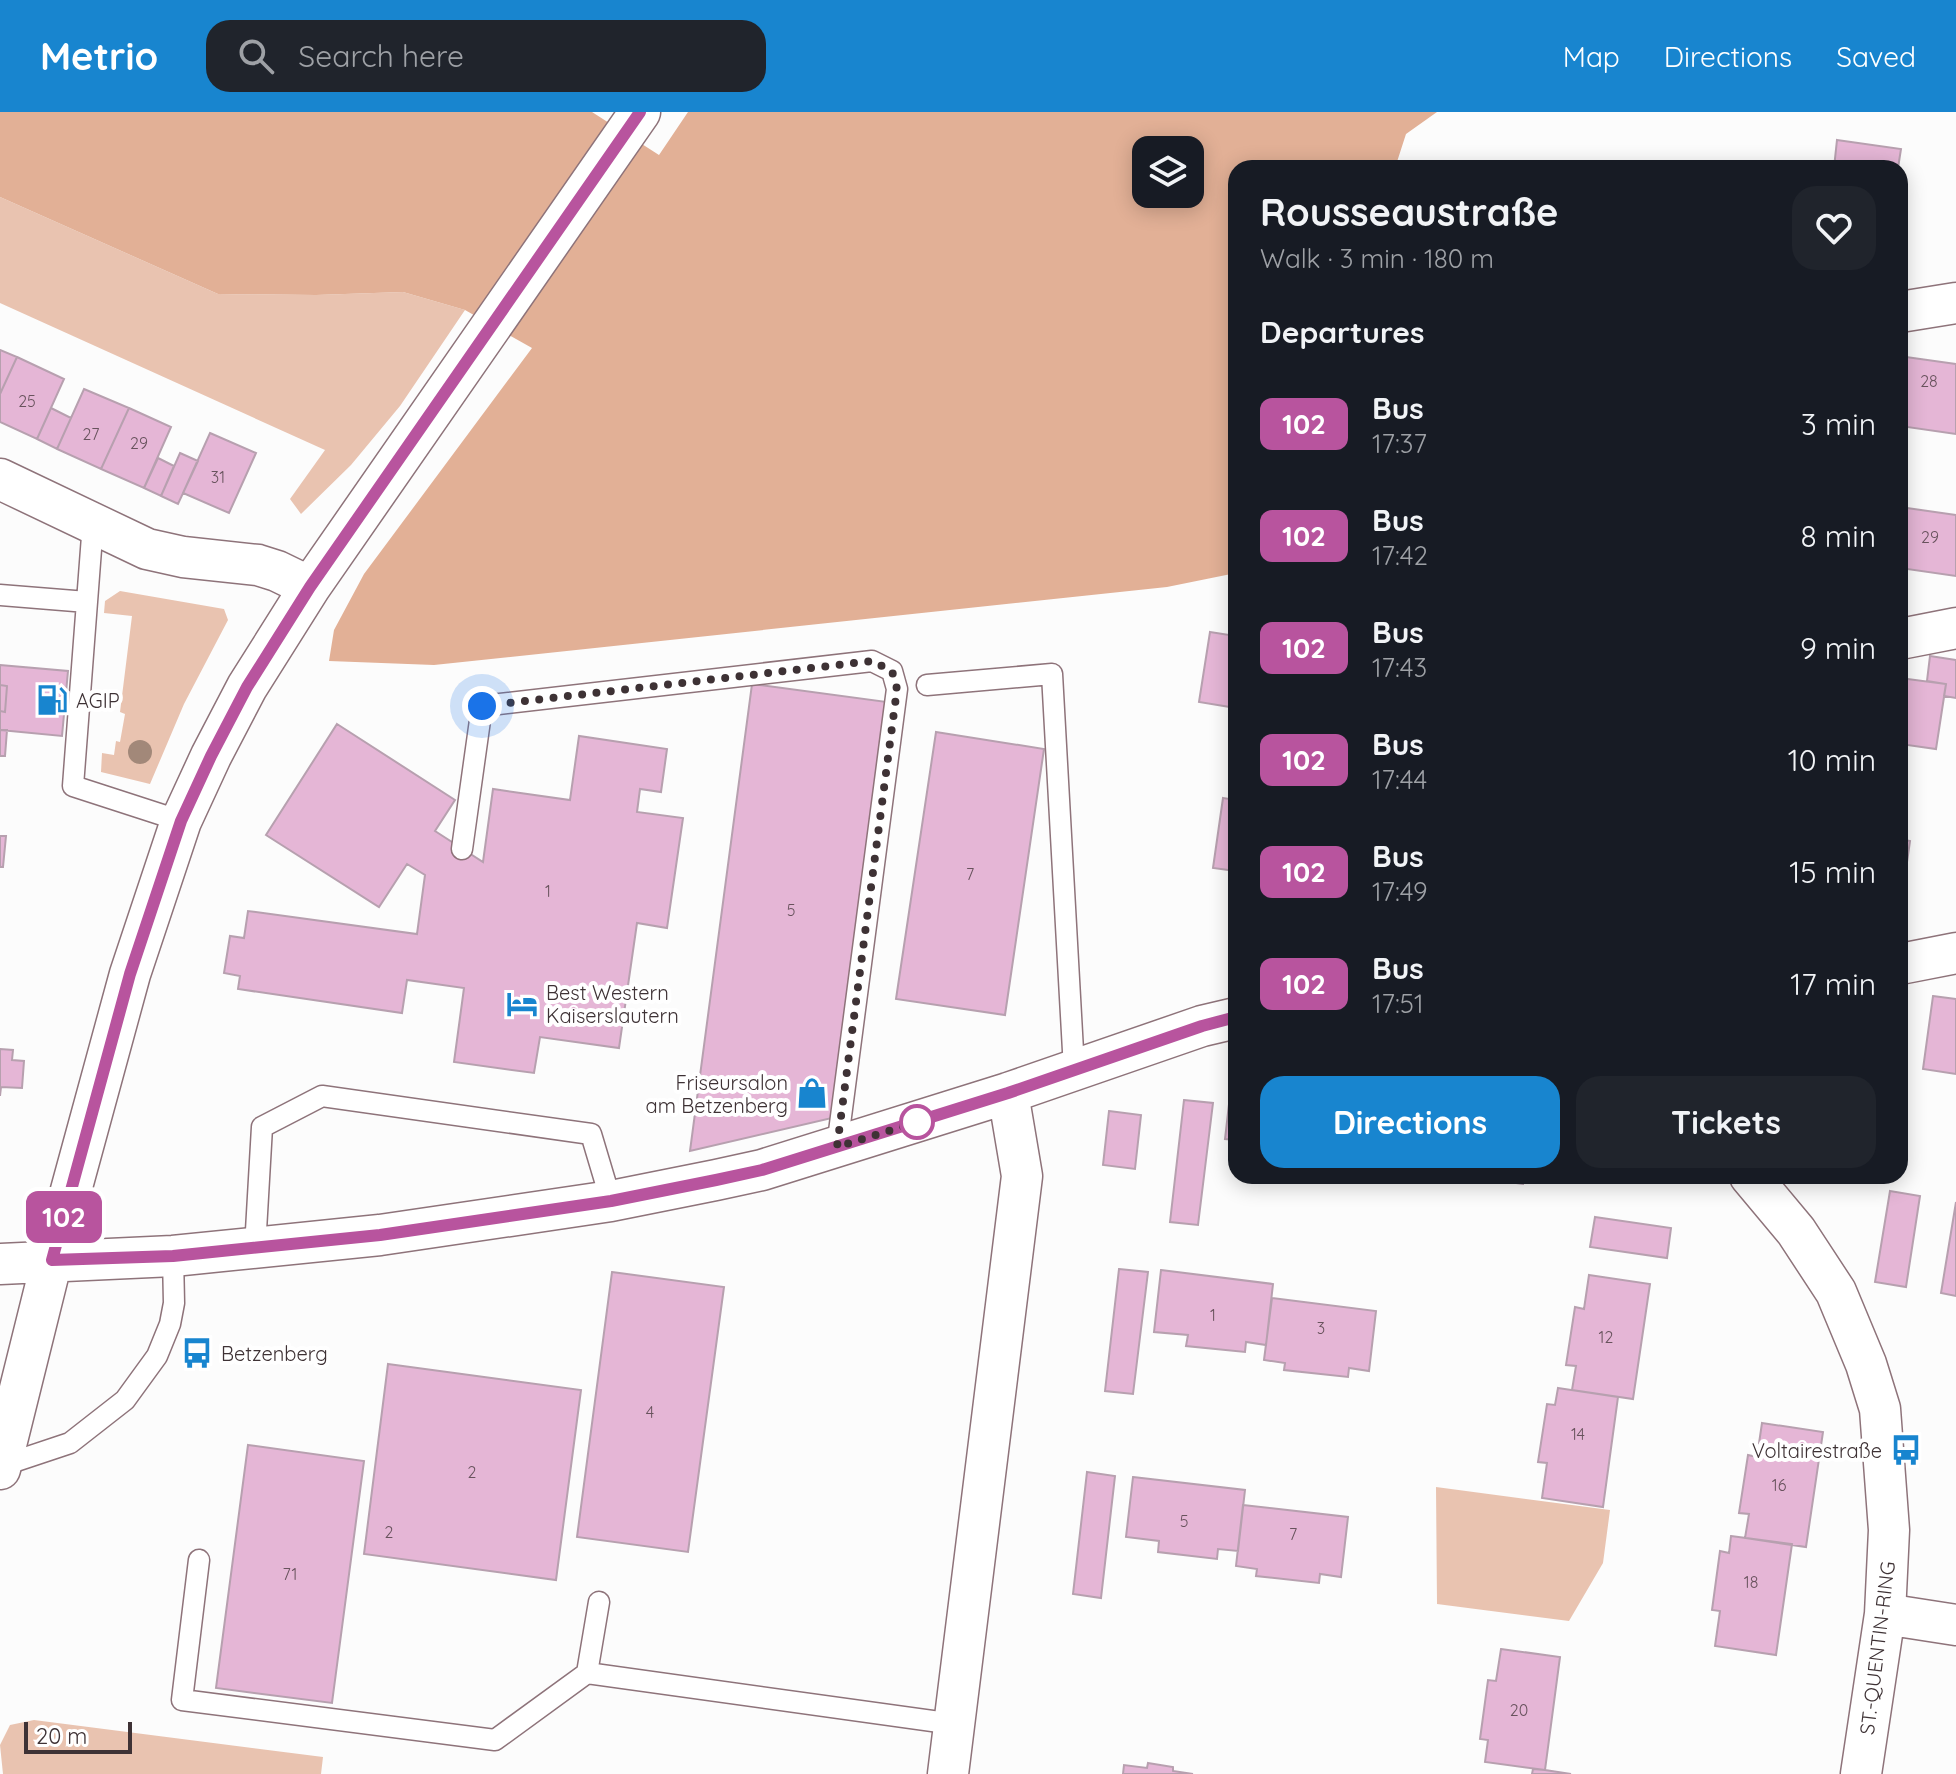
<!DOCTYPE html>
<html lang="en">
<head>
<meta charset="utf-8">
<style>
	:root { --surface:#171b24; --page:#20242c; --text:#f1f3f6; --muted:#9ea1a6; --accent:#1885cf }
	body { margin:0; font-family:Quicksand,sans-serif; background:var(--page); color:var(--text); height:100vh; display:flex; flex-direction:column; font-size:30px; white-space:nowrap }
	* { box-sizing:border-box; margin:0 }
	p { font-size:26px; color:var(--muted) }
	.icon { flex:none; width:44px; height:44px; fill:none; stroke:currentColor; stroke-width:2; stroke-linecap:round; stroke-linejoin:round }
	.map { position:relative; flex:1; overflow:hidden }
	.side { position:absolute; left:1228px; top:48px; width:680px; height:1024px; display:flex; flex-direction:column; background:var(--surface); border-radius:24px; box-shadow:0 4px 20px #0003 }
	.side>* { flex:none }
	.badge { padding:0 16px; border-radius:12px; font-size:28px; line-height:52px }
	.tools { position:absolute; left:1132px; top:24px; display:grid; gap:16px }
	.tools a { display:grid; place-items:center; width:72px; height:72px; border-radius:16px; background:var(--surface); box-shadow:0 4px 20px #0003; font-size:40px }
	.scale { position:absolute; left:24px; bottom:20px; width:108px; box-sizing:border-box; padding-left:8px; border:4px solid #3e3235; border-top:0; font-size:22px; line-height:28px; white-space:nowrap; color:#3e3235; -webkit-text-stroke:6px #fff; paint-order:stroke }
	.you { position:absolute; width:40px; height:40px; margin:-20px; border:6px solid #fff; border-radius:50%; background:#1a73e8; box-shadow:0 0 0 12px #1a73e833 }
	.map>.badge { position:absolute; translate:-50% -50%; box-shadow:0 0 0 4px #fff }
	h2 { padding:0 32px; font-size:30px; line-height:72px }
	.round { display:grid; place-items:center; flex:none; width:84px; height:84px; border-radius:24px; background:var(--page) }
	.summary { display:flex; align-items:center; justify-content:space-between; height:136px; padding:0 32px }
	h1 { font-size:38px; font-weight:700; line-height:60px }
	.button { display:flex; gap:16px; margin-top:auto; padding:16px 32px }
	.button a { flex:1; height:92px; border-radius:24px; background:var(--accent); color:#fff; font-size:32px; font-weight:700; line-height:92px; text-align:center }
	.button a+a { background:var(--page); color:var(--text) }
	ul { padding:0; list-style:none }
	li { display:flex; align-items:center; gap:24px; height:112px; padding:0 32px }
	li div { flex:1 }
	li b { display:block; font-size:30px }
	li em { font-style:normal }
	li .badge { min-width:88px; font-weight:700; text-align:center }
	header { display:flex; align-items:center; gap:48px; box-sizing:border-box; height:112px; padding:0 40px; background:var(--accent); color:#fff }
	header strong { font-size:38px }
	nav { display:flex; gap:44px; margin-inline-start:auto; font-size:28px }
	.search { width:560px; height:72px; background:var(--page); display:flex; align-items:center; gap:20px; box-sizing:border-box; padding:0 28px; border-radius:24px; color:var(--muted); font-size:30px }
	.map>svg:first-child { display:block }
</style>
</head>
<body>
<header>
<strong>Metrio</strong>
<div class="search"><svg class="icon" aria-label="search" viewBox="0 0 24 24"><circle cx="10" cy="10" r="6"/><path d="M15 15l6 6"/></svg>Search here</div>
<nav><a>Map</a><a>Directions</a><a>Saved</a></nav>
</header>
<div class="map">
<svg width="1956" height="1662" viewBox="0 0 1956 1662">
	<rect width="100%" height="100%" fill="#fcfcfc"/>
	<path fill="#e9c3b0" d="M0 85 218 182 316 183 403 180 465 198 400 294 351 353 301 402 290 387 325 338 0 191Z
		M120 479 224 497 228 508 184 592 150 672 101 660 102 641 114 643 116 629 120 630 125 602 120 600 132 504 104 501 105 489Z
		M1436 1375 1610 1398 1603 1451 1569 1509 1437 1492Z
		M34 1608 323 1645 321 1662H3L0 1633 10 1613Z"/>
	<path fill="#e2b096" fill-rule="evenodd" d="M0 0H592L659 43 688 0H1437L1406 22 1395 56H1236V461L1167 475 434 553 329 549 334 518 364 462 532 236 465 198 403 180 316 183 218 182 0 85ZM1146 38H1190V82H1146Z"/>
	<path fill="#e5b6d6" stroke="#b7a0af" stroke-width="2" d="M1837 28 1901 37 1898 56H1834Z
		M0 238 17 245 0 282Z
		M17 245 64 267 37 327 0 310V282Z
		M1906 245 1956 252V322L1900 314V286Z
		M84 277 129 296 101 357 57 337Z
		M51 296 71 306 57 337 37 327Z
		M129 296 171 315 144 376 101 357Z
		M210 321 256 341 229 401 183 381Z
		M180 341 198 349 178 392 161 384Z
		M158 346 174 354 161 384 144 376Z
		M1907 396 1956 403V464L1900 456Z
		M1210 520 1236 524V596L1199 590Z
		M1930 544 1956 548V586L1944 584 1946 572 1927 569Z
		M0 553 68 559 62 624 0 618V599L5 600 7 574 0 573Z
		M1900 566 1946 572 1936 637 1900 632Z
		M752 572 887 590 832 1006 690 1039Z
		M0 573 7 574 5 600 0 599Z
		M337 612 455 688 435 719 483 750 493 677 570 688 579 624 667 637 661 680 640 677 637 700 683 706 667 816 637 811 619 936 540 925 534 961 454 950 464 876 407 868 402 901 238 877 240 864 224 861 230 824 244 826 248 799 417 822 425 763 407 752 379 795 266 723Z
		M0 618H7L5 644H0Z
		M936 620 1044 637 1005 903 896 887Z
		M1223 686 1236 688V759L1213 756Z
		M0 724H6L3 755H0Z
		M1900 727 1910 729 1900 799Z
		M1933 884 1956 887V962L1923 957Z
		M0 937 13 938 12 948 24 949 22 976 1 975 0 984Z
		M1232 966 1236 967V1028L1225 1027Z
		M1184 988 1213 991 1198 1113 1170 1110Z
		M1109 999 1141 1003 1135 1057 1103 1053Z
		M1460 1064H1524L1523 1072Z
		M1890 1079 1920 1084 1906 1175 1875 1170Z
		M1956 1090V1184L1941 1181Z
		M1595 1105 1671 1116 1667 1146 1590 1135Z
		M1119 1157 1148 1160 1133 1282 1105 1279Z
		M1161 1158 1273 1172 1266 1233 1246 1230 1245 1240 1186 1234 1188 1223 1154 1220Z
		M612 1160 724 1175 688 1440 577 1425Z
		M1589 1163 1650 1172 1633 1287 1572 1278 1576 1254 1566 1253 1575 1195 1584 1197Z
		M1272 1186 1376 1199 1369 1259 1349 1256 1348 1265 1284 1258 1285 1251 1264 1248Z
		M388 1252 581 1278 556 1468 364 1442Z
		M1558 1276 1618 1285 1603 1395 1542 1386 1547 1351 1538 1350 1547 1292 1555 1293Z
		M1762 1311 1823 1320 1806 1435 1745 1426 1749 1402 1739 1401 1748 1343 1757 1345Z
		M248 1333 364 1349 332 1591 216 1576Z
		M1087 1360 1115 1364 1101 1486 1073 1482Z
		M1133 1365 1245 1378 1238 1439 1218 1437 1217 1447 1158 1440 1159 1429 1126 1425Z
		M1243 1393 1348 1405 1341 1465 1320 1462 1319 1471 1256 1464 1257 1457 1236 1454Z
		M1731 1424 1792 1432 1776 1543 1715 1534 1720 1499 1712 1498 1720 1439 1729 1441Z
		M1501 1537 1560 1545 1545 1658 1485 1650 1488 1628 1480 1627 1488 1568 1496 1569Z
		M1148 1651 1173 1655V1659L1193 1662H1123L1124 1653 1147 1656Z
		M1533 1657 1545 1658 1571 1662H1532Z"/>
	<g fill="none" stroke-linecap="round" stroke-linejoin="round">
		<defs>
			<path id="lane" d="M93 411 73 674 181 709
				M0 483 87 490
				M927 573 1052 562 1074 957
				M462 737 482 594 872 549 892 559 897 577 837 1035
				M255 1136 262 1015 322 984 591 1022 611 1089
				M1 1354 70 1331 125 1288 157 1244 170 1212 174 1191 173 1144
				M199 1448 182 1588 495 1628 587 1561 599 1490
				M587 1561 954 1612"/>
			<path id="street" d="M1900 200 1956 191
				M0 367 147 437 183 445 258 453 277 459 310 475
				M1900 527 1956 516
				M1900 852 1956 841
				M1750 1064 1796 1119 1836 1180 1866 1252 1880 1297 1889 1418 1885 1502 1861 1662
				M0 1152 173 1144 380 1123 611 1089 716 1068 762 1058 1008 981 1202 914 1236 906
				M0 1357 52 1148 130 862 181 709 211 644 247 575 310 475 640 0
				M1885 1502 1956 1513
				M948 1662 1022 1064 1008 981"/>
		</defs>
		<use href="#lane" stroke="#8e737a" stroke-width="23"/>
		<use href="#street" stroke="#8e737a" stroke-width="43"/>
		<use href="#lane" stroke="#fff" stroke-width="20"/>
		<use href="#street" stroke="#fff" stroke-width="40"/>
	</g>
	<circle fill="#a28879" cx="140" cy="640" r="12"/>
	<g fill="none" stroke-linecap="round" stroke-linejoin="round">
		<defs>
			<path id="line" d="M640 0 310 475 247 575 211 644 181 709 130 862 52 1148 173 1144 380 1123 611 1089 716 1068 762 1058 1008 981 1202 914 1236 905"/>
		</defs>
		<use href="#line" stroke="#fff" stroke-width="18"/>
		<use href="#line" stroke="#b8549e" stroke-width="12"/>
		<path stroke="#3e3235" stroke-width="8" stroke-dasharray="0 14.4" d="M482 594 872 549 892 559 897 577 837 1035 917 1010"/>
	</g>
	<defs>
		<symbol id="fuel-bare" viewBox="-9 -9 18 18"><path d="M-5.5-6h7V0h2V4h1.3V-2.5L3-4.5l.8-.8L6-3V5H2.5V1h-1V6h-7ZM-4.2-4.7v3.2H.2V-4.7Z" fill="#1885cf" stroke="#fff" stroke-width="2.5" paint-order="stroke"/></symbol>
		<symbol id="hotel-bare" viewBox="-9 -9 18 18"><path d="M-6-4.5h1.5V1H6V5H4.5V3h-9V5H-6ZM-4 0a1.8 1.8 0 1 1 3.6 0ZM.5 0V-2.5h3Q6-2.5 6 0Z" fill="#1885cf" stroke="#fff" stroke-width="2.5" paint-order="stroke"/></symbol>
		<symbol id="shop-bare" viewBox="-9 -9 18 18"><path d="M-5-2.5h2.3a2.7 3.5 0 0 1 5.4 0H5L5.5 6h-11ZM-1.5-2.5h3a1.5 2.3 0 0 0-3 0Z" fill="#1885cf" stroke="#fff" stroke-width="2.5" paint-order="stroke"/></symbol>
		<symbol id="bus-bare" viewBox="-9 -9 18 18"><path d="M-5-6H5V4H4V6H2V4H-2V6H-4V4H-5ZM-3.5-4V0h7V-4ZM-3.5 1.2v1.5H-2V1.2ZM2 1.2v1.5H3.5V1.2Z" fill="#1885cf" stroke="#fff" stroke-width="2.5" paint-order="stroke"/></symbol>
	</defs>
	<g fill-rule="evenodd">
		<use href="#fuel-bare" x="30" y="566" width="44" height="44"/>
		<use href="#hotel-bare" x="500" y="870" width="44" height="44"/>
		<use href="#shop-bare" x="790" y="959" width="44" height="44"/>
		<use href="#bus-bare" x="175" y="1219" width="44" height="44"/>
		<use href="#bus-bare" x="1884" y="1316" width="44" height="44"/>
	</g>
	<circle fill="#fff" stroke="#b8549e" stroke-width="4" cx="917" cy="1010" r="16"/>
	<g text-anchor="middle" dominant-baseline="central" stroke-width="8" stroke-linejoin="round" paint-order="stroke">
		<g font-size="16" fill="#68535d">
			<text x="1929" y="269">28</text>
			<text x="27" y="289">25</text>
			<text x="91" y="322">27</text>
			<text x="139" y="331">29</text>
			<text x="218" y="365">31</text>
			<text x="1930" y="425">29</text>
			<text x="970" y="762">7</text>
			<text x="548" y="779">1</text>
			<text x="791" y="798">5</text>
			<text x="1213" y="1203">1</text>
			<text x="1321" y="1216">3</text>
			<text x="1606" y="1225">12</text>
			<text x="650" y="1300">4</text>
			<text x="1578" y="1322">14</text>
			<text x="472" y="1360">2</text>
			<text x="1779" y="1373">16</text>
			<text x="1184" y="1409">5</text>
			<text x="389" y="1420">2</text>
			<text x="1293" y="1422">7</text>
			<text x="290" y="1462">71</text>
			<text x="1751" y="1470">18</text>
			<text x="1519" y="1598">20</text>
		</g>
		<g font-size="20" fill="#3e3235" stroke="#fff" text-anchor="start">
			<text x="76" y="588">AGIP</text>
			<text x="546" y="880">Best Western<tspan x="546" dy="23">Kaiserslautern</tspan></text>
			<text x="788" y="970" text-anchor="end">Friseursalon<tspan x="788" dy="23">am Betzenberg</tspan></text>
			<text x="221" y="1241">Betzenberg</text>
			<text x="1882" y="1338" text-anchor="end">Voltairestraße</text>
		</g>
		<g font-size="20" fill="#3e3235" stroke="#fff">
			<text transform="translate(1877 1536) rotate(-83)">ST.-QUENTIN-RING</text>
		</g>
	</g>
</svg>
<div class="tools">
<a><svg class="icon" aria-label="layers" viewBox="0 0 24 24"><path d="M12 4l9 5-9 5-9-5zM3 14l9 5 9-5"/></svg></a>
</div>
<div class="scale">20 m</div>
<div class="you" style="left:482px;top:594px"></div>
<b class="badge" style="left:64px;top:1105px;background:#b8549e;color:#fff">102</b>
<section class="side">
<div class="summary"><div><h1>Rousseaustraße</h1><p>Walk · 3 min · 180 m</p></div><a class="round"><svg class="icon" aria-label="heart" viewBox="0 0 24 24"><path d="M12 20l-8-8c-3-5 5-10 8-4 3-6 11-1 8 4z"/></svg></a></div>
<h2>Departures</h2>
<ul>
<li><span class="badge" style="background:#b8549e;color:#fff">102</span><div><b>Bus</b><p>17:37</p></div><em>3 min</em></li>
<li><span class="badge" style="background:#b8549e;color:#fff">102</span><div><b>Bus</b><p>17:42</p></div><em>8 min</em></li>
<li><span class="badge" style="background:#b8549e;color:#fff">102</span><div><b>Bus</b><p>17:43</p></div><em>9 min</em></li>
<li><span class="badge" style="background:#b8549e;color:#fff">102</span><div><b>Bus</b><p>17:44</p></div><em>10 min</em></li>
<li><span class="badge" style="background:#b8549e;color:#fff">102</span><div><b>Bus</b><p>17:49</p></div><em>15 min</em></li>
<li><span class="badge" style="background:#b8549e;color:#fff">102</span><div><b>Bus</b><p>17:51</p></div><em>17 min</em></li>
</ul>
<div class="button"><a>Directions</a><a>Tickets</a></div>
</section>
</div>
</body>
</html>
